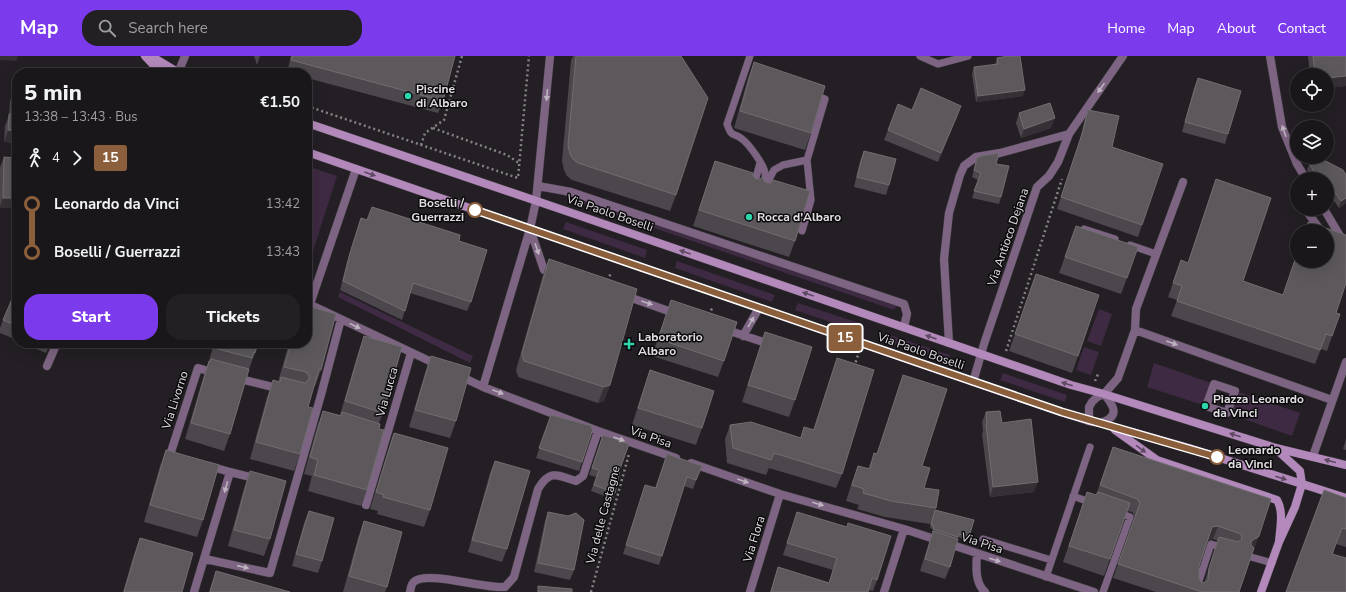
<!DOCTYPE html>
<html lang="en">
<head>
<meta charset="utf-8">
<style>
	:root { --surface:#1a171b; --page:#232024; --text:#f1f3f6; --muted:#9f9fa3; --line:#38363a; --accent:#7c3aed }
	body { margin:0; font-family:"Nunito Sans",sans-serif; background:var(--page); color:var(--text); height:100vh; display:flex; flex-direction:column; font-size:15px; white-space:nowrap }
	* { box-sizing:border-box; margin:0 }
	p { font-size:13px; color:var(--muted) }
	.icon { flex:none; width:22px; height:22px; fill:none; stroke:currentColor; stroke-width:2; stroke-linecap:round; stroke-linejoin:round }
	.map { position:relative; flex:1; overflow:hidden }
	.drawer { position:absolute; left:12px; top:12px; width:300px; height:280px; display:flex; flex-direction:column; background:var(--surface); border-radius:16px; box-shadow:0 4px 16px #0002,0 0 0 1px var(--line) }
	.drawer>* { flex:none }
	.badge { padding:0 8px; border-radius:3px; font-size:14px; line-height:26px }
	.controls { position:absolute; left:1290px; top:12px; display:grid; gap:8px }
	.controls a { display:grid; place-items:center; width:44px; height:44px; border-radius:50%; background:var(--surface); box-shadow:0 4px 16px #0002,0 0 0 1px var(--line); font-size:20px }
	.map>.badge { position:absolute; translate:-50% -50%; box-shadow:0 0 0 2px #fff }
	.legs { display:flex; align-items:center; gap:6px; height:44px; padding:0 12px; font-size:13px }
	.legs p { margin-inline-start:auto }
	.summary { display:flex; align-items:center; justify-content:space-between; height:68px; padding:0 12px }
	h1 { font-size:22px; font-weight:800; line-height:30px }
	.primary-button { display:flex; gap:8px; margin-top:auto; padding:8px 12px }
	.primary-button a { flex:1; height:46px; border-radius:16px; background:var(--accent); color:#fff; font-size:16px; font-weight:800; line-height:46px; text-align:center }
	.primary-button a+a { background:var(--page); color:var(--text) }
	ul { padding:0 12px; list-style:none }
	li { display:flex; align-items:center; gap:14px; height:48px; font-size:15px }
	li i { display:grid; place-items:center; width:6px; height:100%; margin:0 5px; background:currentColor }
	li i::after { content:''; width:10px; height:10px; margin:-5px; border:3px solid; border-radius:50%; background:var(--surface) }
	li p { margin-inline-start:auto }
	li:first-child i { background:linear-gradient(#0000 50%,currentColor 0) }
	li:last-child i { background:linear-gradient(currentColor 50%,#0000 0) }
	header { display:flex; align-items:center; gap:24px; box-sizing:border-box; height:56px; padding:0 20px; background:var(--accent); color:#fff }
	header strong { font-size:19px }
	nav { display:flex; gap:22px; margin-inline-start:auto; font-size:14px }
	.search { width:280px; height:36px; background:var(--page); display:flex; align-items:center; gap:10px; box-sizing:border-box; padding:0 14px; border-radius:16px; color:var(--muted); font-size:15px }
	.map>svg:first-child { display:block }
</style>
</head>
<body>
<header>
<strong>Map</strong>
<div class="search"><svg class="icon" aria-label="search" viewBox="0 0 24 24"><circle cx="10" cy="10" r="6"/><path d="M15 15l6 6"/></svg>Search here</div>
<nav><a>Home</a><a>Map</a><a>About</a><a>Contact</a></nav>
</header>
<div class="map">
<svg width="1346" height="536" viewBox="0 0 1346 536">
	<rect width="100%" height="100%" fill="#231f24"/>
	<path fill="#3e2a42" d="M307 110 337 120 307 214Z
		M576 142 897 250 894 254 575 145Z
		M566 166 647 194 645 202 563 173Z
		M677 205 775 239 772 246 675 212Z
		M340 236 473 300 470 307 338 241Z
		M798 247 862 268 860 276 795 254Z
		M1099 253 1112 258 1101 290 1087 285Z
		M890 279 950 299 948 306 888 286Z
		M1084 291 1099 296 1091 319 1076 314Z
		M1154 307 1214 328 1206 350 1147 331Z
		M1003 317 1067 339 1065 346 1000 324Z
		M1235 335 1300 357 1292 380 1227 357Z"/>
	<g fill="none" stroke-linecap="round" stroke-linejoin="round">
		<defs>
			<path id="lane" d="M750 0 727 68C732 83 734 76 742 83 749 88 764 109 765 117 766 122 765 126 765 130
				M920 0 938 8 968 0
				M766 129 774 114 783 109 807 104
				M753 132 760 107
				M1084 173 1115 183
				M802 175 811 144 807 104 825 43 814 39
				M1130 189 1156 198
				M1073 440 1092 447
				M983 483 1051 504
				M1251 501 1272 507
				M1046 521 1090 391
				M1103 536 1130 461 1117 456
				M1199 536V525L1211 488 1224 492"/>
			<path id="street" d="M1270 0 1282 71 1297 108 1306 123
				M178 17 185 0
				M538 130 571 136 904 248 907 258 904 271
				M1324 153 1343 185 1346 187
				M1308 157 1321 175
				M530 173 544 214 555 217
				M626 240 677 258
				M307 247 438 309
				M310 248 356 113
				M724 273 772 289
				M1135 274 1332 344
				M743 280 759 252
				M949 287 944 203 949 157 960 119 964 110 976 101 1000 97 1069 78 1123 0
				M47 310 57 287
				M458 319 483 331 598 375 676 402
				M236 322 281 333
				M973 326 984 288 1037 131 1049 120 1058 106 1069 78
				M1214 328 1235 335 1227 357 1206 350Z
				M483 331 530 173 536 145 550 0
				M1089 365V351L1092 346 1097 341 1104 338 1118 322 1135 274 1136 253 1183 126
				M1100 367C1120 361 1115 351 1104 338
				M373 378 386 382 411 297
				M1313 400 1346 306
				M177 401 170 399 198 312 215 317
				M691 407 780 438 904 473 1094 536
				M209 410 230 416
				M366 449 386 382
				M977 498C976 511 975 527 985 536
				M205 503 270 517 321 339 341 263
				M194 536 230 416 258 423
				M410 536C411 532 411 527 415 525 428 515 486 533 505 531L514 521 538 433C550 413 556 419 576 425L583 420 598 375
				M750 536 780 438
				M884 536 904 473"/>
			<path id="secondary" d="M145 0 161 17
				M151 0 179 17
				M307 67 566 155 1071 329 1104 338 1276 392 1346 409
				M307 96 1061 356 1089 365 1100 367 1189 392 1346 442
				M1115 374 1157 404 1277 444C1284 456 1280 472 1279 486
				M1261 536 1279 486 1295 451 1302 428 1300 415 1276 393"/>
		</defs>
		<use href="#lane" stroke="#3e3a3f" stroke-width="8"/>
		<use href="#street" stroke="#3e3a3f" stroke-width="9"/>
		<use href="#secondary" stroke="#3e3a3f" stroke-width="9"/>
		<path stroke="#868387" stroke-width="2.5" stroke-dasharray="2 3" stroke-linecap="butt" d="M307 50 518 122 529 0
			M433 72 507 99 519 107
			M421 89 425 77 444 64 462 0
			M608 225 611 216
			M709 259 713 250
			M1006 295 1062 123
			M854 311 858 299
			M1095 325 1099 316
			M591 536 629 398"/>
		<use href="#lane" stroke="#7d6482" stroke-width="7"/>
		<use href="#street" stroke="#7d6482" stroke-width="8"/>
		<use href="#secondary" stroke="#b289ba" stroke-width="8"/>
	</g>
	<path fill="#4c474c" fill-rule="evenodd" d="M254 0H260L257 9Z
		M291 0H455L443 45 438 57 307 22V17H287Z
		M573 0H681L676 139 670 155 572 124 567 120 564 114 562 105 571 5Z
		M1308 0H1346V30L1327 32V19H1310Z
		M997 2 1023 40 976 46 972 18 974 11 995 9Z
		M754 6 811 77 805 94 734 72 748 22Z
		M1198 22 1228 78 1225 88 1182 76 1194 32Z
		M14 33 17 87 4 86 5 70 9 59 10 45Z
		M1088 54 1112 91 1142 169 1138 181 1057 153 1079 87 1084 66Z
		M1019 57 1051 72 1021 82 1016 67Z
		M958 59 938 106 884 84 888 74Z
		M864 95 889 129 886 139 854 131 860 105Z
		M4 101 17 102V152H0V111Z
		M1312 101 1346 119V147L1339 152 1327 135V123H1311V121L1307 114Z
		M977 102 996 108 1001 141 999 148 972 142 978 124 972 121 975 109Z
		M715 105 753 120 756 123 764 125 767 127 795 185 789 201 693 170Z
		M1216 123 1243 225 1283 239 1297 197V205L1336 257 1332 280 1327 295 1321 293 1315 308 1171 260 1177 244 1168 241 1181 204 1188 207Z
		M361 162 459 185 471 246 467 255 410 237 402 264 340 234 347 206Z
		M1076 170 1127 222 1121 238 1059 217Z
		M549 203 610 329 604 345 598 347 518 321 516 314 543 219Z
		M1036 218 1078 300 1072 317 1009 295Z
		M17 231V284L0 277V272L3 264Z
		M671 244 724 305 718 321 652 300Z
		M765 276 795 344 789 361 742 346Z
		M364 280 383 357 379 367 367 434 361 450 308 435 312 420 304 418 317 371 323 355 340 359 358 297Z
		M23 287H50L46 297Z
		M214 287H258L255 297 249 313 230 378 224 395 185 383 203 322 209 305Z
		M289 287H307L321 314 315 330H314L308 351 300 398 294 415 250 403 267 341 273 324 278 326Z
		M431 300 456 365 450 382 409 371 425 317Z
		M837 302 842 418 836 432 769 412 766 419 727 407 725 383 730 369 800 382 804 371 813 374Z
		M650 314 702 372 696 389 632 369Z
		M903 319 922 410 924 432 936 452 935 454 969 481 968 484 958 481 950 511 945 523 920 515 932 477V476L933 473 930 472 931 466 930 468 885 461 857 453 859 449 846 445 852 426 858 410 868 413 874 397 877 398Z
		M986 356 1002 367 1034 436 990 441 982 378 983 375 982 366Z
		M551 359 582 406 579 415 536 402Z
		M394 377 430 454 424 471 377 458 378 455 370 453 388 394Z
		M603 379 621 410 615 437 613 443 591 435 596 421 589 419Z
		M1346 383V394L1343 393Z
		M1113 391 1271 443 1239 536H1156L1113 522 1135 461 1132 456 1127 455 1104 520 1063 506 1087 436 1096 439ZM1213 483 1218 485 1204 527 1201 526 1199 522V510L1208 484Z
		M166 394 203 464 197 481 144 466 160 410Z
		M667 398 698 419 693 433 684 430 659 509 623 498 645 429 655 432Z
		M495 405 507 493 502 506 468 496 490 417Z
		M250 415 270 483 264 500 228 490 244 432Z
		M1346 442V491L1336 488 1333 498 1286 536Z
		M309 455 322 505 318 517 292 510 304 467Z
		M548 456 574 514 570 524 534 516 545 465Z
		M797 456 877 524 873 535 868 534V536H770L778 511 829 527 833 514 783 499Z
		M364 465 387 531 385 536H343L358 482Z
		M140 482 182 536H123L134 498Z
		M216 515 290 536H209Z"/>
	<path fill="#353035" d="M0 0H18L16 5 0 4Z
		M1346 20V30L1327 32V22Z
		M1025 34 1023 40 976 46 978 40Z
		M961 50 958 59 938 106 941 97Z
		M1055 62 1051 72 1021 82 1024 73Z
		M8 74 17 75V87L4 86Z
		M3 142H17V152H0V150Z
		M1346 142V147L1339 152 1341 145Z
		M610 329 604 345 598 347 604 331Z
		M1038 426 1034 436 990 441 993 431Z
		M1218 470 1213 483 1207 485 1212 471Z
		M1259 480 1254 493 1249 496 1251 486Z"/>
	<path fill="#5c585c" stroke="#716d71" fill-rule="evenodd" d="M292 0H455L443 45 291 4Z
		M576 0H681L708 42 676 139 578 107 573 103 570 98 568 89Z
		M1008 0H1020L1025 34 978 40 974 11 998 8 997 2Z
		M1313 0H1346V20L1327 22V19H1315Z
		M754 6 825 30 811 77 740 55Z
		M1198 22 1241 35 1228 78 1185 66Z
		M921 32 961 50 941 97 888 74 898 48 912 54Z
		M14 33H17V75L8 74 9 58H13Z
		M1050 47 1055 62 1024 73 1019 57Z
		M1088 54 1119 60 1112 91 1163 108 1142 169 1061 141 1083 75Z
		M864 95 896 103 889 129 857 121Z
		M999 97 996 108 1009 110 1001 141 974 135 981 117 974 114 977 102 981 100Z
		M4 101 17 102V142H3Z
		M1312 101H1318L1343 114 1346 119V142L1341 145 1330 129 1327 127V123H1321L1314 118 1313 114 1310 108Z
		M715 105 753 117V120L756 123H760L763 121 764 125 767 127H771L773 124 810 135 795 185 699 154Z
		M1216 123 1271 142 1243 225 1283 239 1297 198V205H1327V175H1305L1308 166 1346 179V227L1336 257 1340 258 1332 280 1326 278 1320 294 1177 245 1182 230 1173 227 1181 204 1188 207Z
		M372 151 460 179 459 185 487 194 471 246 413 227 405 255 343 225 350 197 361 162 367 164Z
		M1076 170 1138 191 1127 222 1065 201Z
		M549 203 637 233 610 329 604 331 524 305 522 297Z
		M1036 218 1099 239 1078 300 1015 278Z
		M17 231V270L3 264Z
		M671 244 737 266 724 305 658 283Z
		M307 250 336 258 321 314 319 313 308 351 313 352 300 398 256 386 273 324 280 326 281 321 305 327 309 323V320L306 316 284 311 291 287H307Z
		M765 276 812 291 795 344 748 329Z
		M364 280 402 291 383 357 345 345Z
		M216 287H258L255 297 254 296 252 302 214 292Z
		M431 300 471 312 456 365 415 354Z
		M837 302 874 314 842 418 774 397 771 404 733 392 730 369 751 366 801 382 804 371 814 374Z
		M211 303 249 313 230 378 191 367 209 305 210 306Z
		M650 314 714 335 702 372 638 352Z
		M903 319 947 333 922 410 930 412 924 432 939 434 936 452 891 445 863 437 864 433 852 429 858 410 870 413 874 397 877 398Z
		M323 355 341 360 342 356 380 368 379 373 384 374 367 434 314 419 318 404 310 401Z
		M1000 355 1002 367 1031 363 1038 426 993 431 986 368H987L986 356Z
		M551 359 592 370 591 372 593 373 582 406 539 392Z
		M394 377 448 392 430 454 383 441 384 439 376 436Z
		M603 379 629 388 621 410 615 437 594 429 599 414 592 412Z
		M1113 391 1271 443 1259 480 1257 482 1254 483 1251 486V489L1254 492 1239 536H1202L1118 508 1140 447 1137 443 1100 429ZM1218 470 1241 478 1242 483 1238 486 1219 481 1209 512 1208 524 1204 527 1201 526 1199 522V510L1212 471Z
		M166 394 219 409 203 464 150 449Z
		M667 398 702 410 696 424 687 421 662 500 626 489 645 429 656 432Z
		M495 405 530 415 507 493 472 484Z
		M250 415 286 425 270 483 234 474Z
		M1324 434 1346 442V473L1342 472 1332 498 1346 502V536H1286Z
		M1087 436 1096 439 1098 436 1130 447 1110 503 1069 490Z
		M935 454 974 464 969 481 959 478 958 481 933 473 934 470 931 469Z
		M309 455 334 462 322 505 296 498Z
		M548 456 568 460 576 457 584 464 574 514 538 507Z
		M797 456 847 471 848 467 891 480 877 524 872 522 868 536H771L778 511 829 527 837 502 787 487Z
		M364 465 402 476 387 531 349 520Z
		M933 475 958 483 950 511 925 503Z
		M140 482 193 497 182 536H124Z
		M216 515 290 536H210Z
		M538 530 572 533V536H538Z"/>
	<defs><path id="oneway-solid" d="M-6-.8H1V-3.2L6.5 0L1 3.2V.8H-6Z"/></defs>
	<g fill="#beb4c0">
		<use href="#oneway-solid" transform="translate(1101 32) rotate(125)"/>
		<use href="#oneway-solid" transform="translate(547 39) rotate(95)"/>
		<use href="#oneway-solid" transform="translate(1284 75) rotate(-109)"/>
		<use href="#oneway-solid" transform="translate(537 193) rotate(71)"/>
		<use href="#oneway-solid" transform="translate(647 247) rotate(19)"/>
		<use href="#oneway-solid" transform="translate(751 266) rotate(-60)"/>
		<use href="#oneway-solid" transform="translate(355 270) rotate(26)"/>
		<use href="#oneway-solid" transform="translate(1172 287) rotate(20)"/>
		<use href="#oneway-solid" transform="translate(498 336) rotate(21)"/>
		<use href="#oneway-solid" transform="translate(619 383) rotate(20)"/>
		<use href="#oneway-solid" transform="translate(743 425) rotate(19)"/>
		<use href="#oneway-solid" transform="translate(226 431) rotate(106)"/>
		<use href="#oneway-solid" transform="translate(818 448) rotate(16)"/>
		<use href="#oneway-solid" transform="translate(995 504) rotate(18)"/>
		<use href="#oneway-solid" transform="translate(243 511) rotate(13)"/>
	</g>
	<g fill="#5e4963">
		<use href="#oneway-solid" transform="translate(370 118) rotate(19)"/>
		<use href="#oneway-solid" transform="translate(685 196) rotate(-161)"/>
		<use href="#oneway-solid" transform="translate(808 238) rotate(-161)"/>
		<use href="#oneway-solid" transform="translate(931 281) rotate(-161)"/>
		<use href="#oneway-solid" transform="translate(1067 328) rotate(-162)"/>
		<use href="#oneway-solid" transform="translate(1235 379) rotate(-163)"/>
		<use href="#oneway-solid" transform="translate(1141 393) rotate(36)"/>
		<use href="#oneway-solid" transform="translate(1330 405) rotate(-165)"/>
		<use href="#oneway-solid" transform="translate(1281 422) rotate(18)"/>
	</g>
	<g fill="none" stroke-linecap="round" stroke-linejoin="round">
		<defs>
			<path id="line-1" d="M475 154 1062 356 1217 401"/>
		</defs>
		<use href="#line-1" stroke="#fff" stroke-width="9"/>
		<use href="#line-1" stroke="#8b5e3c" stroke-width="6"/>
	</g>
	<g fill="#2dd5ab" stroke="#0b090c" stroke-width="1.5">
		<circle cx="408" cy="40" r="4"/>
		<circle cx="749" cy="161" r="4"/>
		<path d="M627 282h4v4h4v4h-4v4h-4v-4h-4v-4h4z"/>
		<circle cx="1205" cy="350" r="4"/>
	</g>
	<g fill="#fff" stroke="#8b5e3c" stroke-width="2">
		<circle cx="475" cy="154" r="7"/>
		<circle cx="1217" cy="401" r="7"/>
	</g>
	<g text-anchor="middle" dominant-baseline="central" stroke-width="3" stroke-linejoin="round" paint-order="stroke">
		<g font-size="12" font-weight="bold" fill="#e1dfe2" stroke="#0b090c" text-anchor="start">
			<text x="416" y="33">Piscine<tspan x="416" dy="14">di Albaro</tspan></text>
			<text x="757" y="161">Rocca d'Albaro</text>
			<text x="638" y="281">Laboratorio<tspan x="638" dy="14">Albaro</tspan></text>
			<text x="1213" y="343">Piazza Leonardo<tspan x="1213" dy="14">da Vinci</tspan></text>
		</g>
		<g font-size="12" font-weight="bold" fill="#e1dfe2" stroke="#0b090c" text-anchor="end">
			<text x="464" y="147">Boselli /<tspan x="464" dy="14">Guerrazzi</tspan></text>
			<text x="1228" y="394" text-anchor="start">Leonardo<tspan x="1228" dy="14">da Vinci</tspan></text>
		</g>
		<g font-size="12" fill="#e1dfe2" stroke="#0b090c">
			<text transform="translate(610 157) rotate(19)">Via Paolo Boselli</text>
			<text transform="translate(1008 181) rotate(-71)">Via Antioco Dejana</text>
			<text transform="translate(921 295) rotate(19)">Via Paolo Boselli</text>
			<text transform="translate(387 336) rotate(-74)">Via Lucca</text>
			<text transform="translate(175 344) rotate(-72)">Via Livorno</text>
			<text transform="translate(651 381) rotate(19)">Via Pisa</text>
			<text transform="translate(603 459) rotate(-75)">Via delle Castagne</text>
			<text transform="translate(754 483) rotate(-73)">Via Flora</text>
			<text transform="translate(982 487) rotate(18)">Via Pisa</text>
		</g>
	</g>
</svg>
<div class="controls">
<a><svg class="icon" aria-label="locate" viewBox="0 0 24 24"><circle cx="12" cy="12" r="6"/><path d="M12 2v4M12 18v4M2 12h4M18 12h4"/></svg></a>
<a><svg class="icon" aria-label="layers" viewBox="0 0 24 24"><path d="M12 4l9 5-9 5-9-5zM3 14l9 5 9-5"/></svg></a>
<a>+</a>
<a>−</a>
</div>
<b class="badge" style="left:845px;top:282px;background:#8b5e3c;color:#fff">15</b>
<section class="drawer">
<div class="summary"><div><h1>5 min</h1><p>13:38 – 13:43 · Bus</p></div><b>€1.50</b></div>
<div class="legs"><svg class="icon" aria-label="walk" viewBox="0 0 24 24"><circle cx="13" cy="4" r="2"/><path d="M13 8l-2 6 4 7M11 14l-3 7M7 12l3-4h3l4 4"/></svg>4<svg class="icon" aria-label="forward" viewBox="0 0 24 24"><path d="M9 5l7 7-7 7"/></svg><b class="badge" style="background:#8b5e3c;color:#fff">15</b></div>
<ul>
<li><i style="color:#8b5e3c"></i><b>Leonardo da Vinci</b><p>13:42</p></li>
<li><i style="color:#8b5e3c"></i><b>Boselli / Guerrazzi</b><p>13:43</p></li>
</ul>
<div class="primary-button"><a>Start</a><a>Tickets</a></div>
</section>
</div>
</body>
</html>
